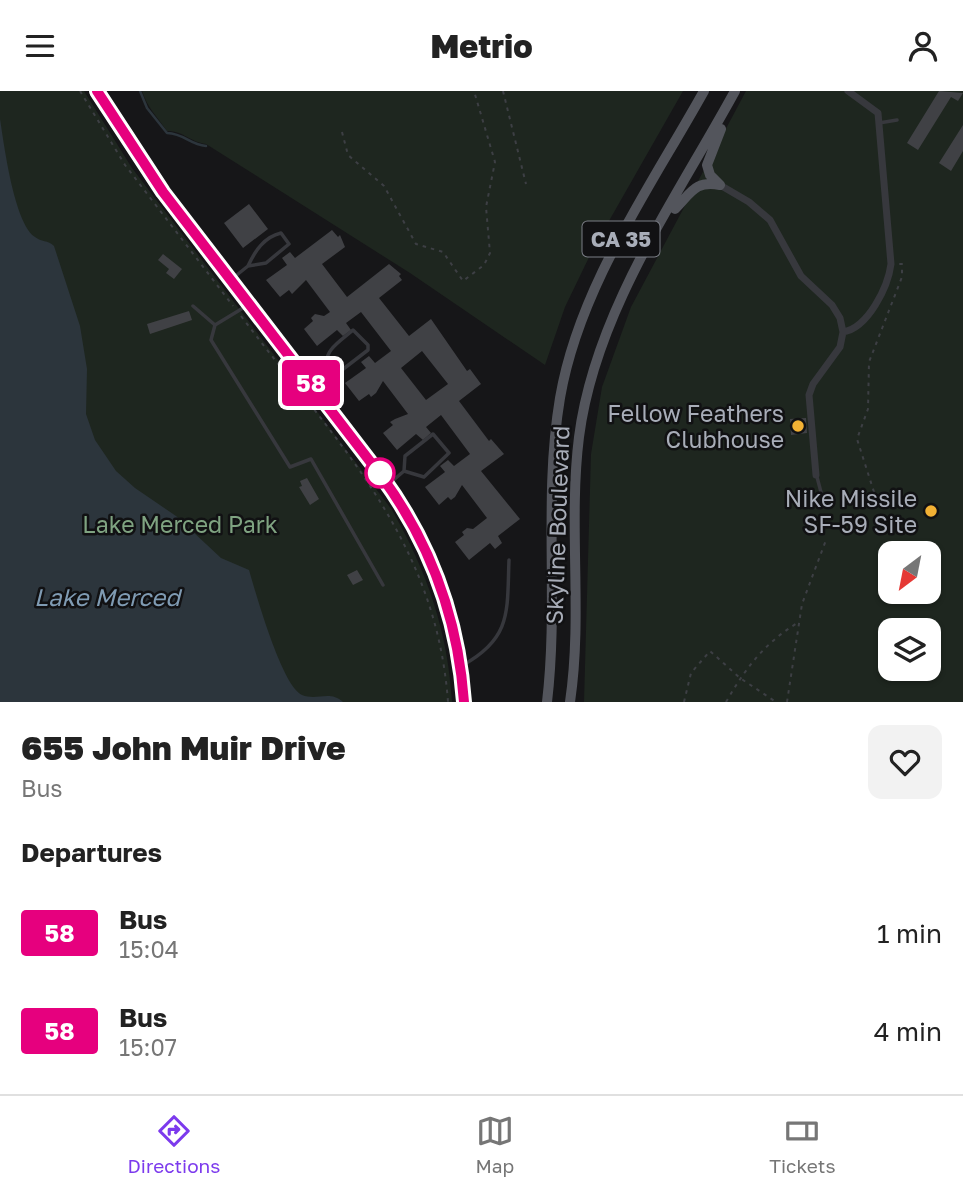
<!DOCTYPE html>
<html lang="en">
<head>
<meta charset="utf-8">
<style>
	:root { --surface:#fff; --page:#f2f2f2; --text:#222; --muted:#767676; --line:#e0e0e0; --accent:#7c3aed }
	body { margin:0; font-family:"Golos Text",sans-serif; background:var(--page); color:var(--text); height:100vh; display:flex; flex-direction:column; font-size:26px; white-space:nowrap }
	* { box-sizing:border-box; margin:0 }
	p { font-size:23px; color:var(--muted) }
	.icon { flex:none; width:38px; height:38px; fill:none; stroke:currentColor; stroke-width:2; stroke-linecap:round; stroke-linejoin:round }
	.map { position:relative; height:611px; overflow:hidden }
	.details { display:flex; flex-direction:column; background:var(--surface); flex:1 }
	.details>* { flex:none }
	.badge { padding:0 14px; border-radius:5px; font-size:24px; line-height:46px }
	.needle { width:46px; rotate:212deg }
	.fabs { position:absolute; left:878px; top:450px; display:grid; gap:14px }
	.fabs a { display:grid; place-items:center; width:63px; height:63px; border-radius:14px; background:var(--surface); box-shadow:0 2px 5px #0004; font-size:35px }
	.map>.badge { position:absolute; translate:-50% -50%; box-shadow:0 0 0 4px #fff }
	h2 { padding:0 21px; font-size:26px; line-height:63px }
	.round { display:grid; place-items:center; flex:none; width:74px; height:74px; border-radius:14px; background:var(--page) }
	.headline { display:flex; align-items:center; justify-content:space-between; height:119px; padding:0 21px }
	h1 { font-size:33px; font-weight:800; line-height:52px }
	ul { padding:0; list-style:none }
	li { display:flex; align-items:center; gap:21px; height:98px; padding:0 21px }
	li div { flex:1 }
	li b { display:block; font-size:26px }
	li em { font-style:normal }
	li .badge { min-width:77px; font-weight:700; text-align:center }
	header { display:flex; justify-content:space-between; align-items:center; height:91px; padding:0 21px; background:var(--surface); font-size:32px; font-weight:800 }
	.menu { display:flex; justify-content:space-around; align-items:center; height:98px; border-top:2px solid var(--line); background:var(--surface); font-size:19px; color:var(--muted) }
	.menu a { display:grid; justify-items:center; gap:4px }
	.menu .current { color:var(--accent) }
	.map>svg:first-child { display:block }
</style>
</head>
<body>
<header><svg class="icon" aria-label="menu" viewBox="0 0 24 24"><path d="M4 6h16M4 12h16M4 18h16"/></svg>Metrio<svg class="icon" aria-label="person" viewBox="0 0 24 24"><circle cx="12" cy="8" r="4"/><path d="M4 21q1-7 8-7t8 7"/></svg></header>
<div class="map">
<svg width="963" height="611" viewBox="0 0 963 611">
	<rect width="100%" height="100%" fill="#161618"/>
	<path fill="#1e261f" fill-rule="evenodd" d="M0 0H84L132 77 392 419C427 480 448 541 452 611H0Z
		M142 0H683L593 158 565 216 545 274 410 182 206 53C190 51 184 40 167 40 158 27 147 16 142 0Z
		M746 0H963V611H584L591 363 602 296 631 216ZM891 462H929V500H891ZM891 539H929V578H891Z"/>
	<path fill="#2c353c" d="M0 28C4 53 14 132 35 146 41 151 48 149 54 155L80 235 87 278 86 323 95 349 116 380 135 397 176 425 221 467 249 479C256 503 282 595 302 604 317 610 330 599 343 611H0Z"/>
	<g fill="none" stroke-linecap="round" stroke-linejoin="round">
		<path stroke="#2c353c" stroke-width="2.5" d="M140 0 147 17 167 42C185 43 189 53 206 55"/>
	</g>
	<path fill="#404145" fill-rule="evenodd" d="M939 0 963 2 958 10 951 6 918 59 907 52Z
		M963 34V60L951 80 939 72Z
		M249 113 268 138 243 157 224 132Z
		M332 139 338 146 340 144 345 156 322 173 347 206 389 173 401 183 399 185 402 189 379 207 383 212 409 245 431 228 467 280 470 278 481 293 459 310 489 350 491 348 504 363 481 380 520 428 498 445 502 452 495 458 490 452 469 469 455 451 464 444 462 441 467 437 473 438 487 427 462 394 455 406 451 409 448 406 439 414 425 396 445 381 440 375 448 369 454 375 470 363 441 324 426 336 431 342 423 349 416 343 397 359 383 342 393 334 390 331 395 328 408 323 383 290 376 302 371 306 369 303 359 310 345 292 366 277 361 271 369 265 375 272 391 260 361 221 346 232 351 239 343 245 337 239 317 255 304 238 313 230 311 227 315 223 324 225 330 221 306 189 292 203 289 199 280 206 266 189 287 174 282 167 290 161 295 167ZM422 260 448 293 426 309 401 277Z
		M163 163 182 178 174 188 166 182 169 178 158 169Z
		M189 220 192 229 150 243 147 233Z
		M806 327 807 342 791 344 790 328Z
		M307 387 319 408 310 414 299 396 302 395 300 390Z
		M357 479 363 489 353 494 347 484Z"/>
	<g fill="none" stroke-linecap="round" stroke-linejoin="round">
		<path stroke="#3d3f44" stroke-width="2" stroke-dasharray="3.5 5" stroke-linecap="butt" d="M80 0 125 74 233 215
			M503 0 526 93
			M342 41 348 64 384 95 416 153 443 161 463 190 484 174 490 162 486 116 495 71 474 0
			M241 225C335 350 436 446 448 611
			M874 401 857 348 868 318 869 271 902 186V173H899
			M684 611 691 582 710 560 740 587 776 611
			M726 611C745 578 765 551 799 531
			M787 611 802 513 826 449"/>
		<path stroke="#37383d" stroke-width="3.5" d="M879 32 897 29
			M233 187 248 175 266 172 289 153 281 142C264 146 255 160 248 175
			M248 214 215 234 211 249 290 376 311 368 383 494
			M193 215 215 234
			M353 239 368 254V259L342 279 327 276C323 259 342 249 353 239Z
			M309 290 327 276
			M817 386 822 405
			M390 392 404 380 424 386 449 362 433 343 405 365 404 380
			M463 574C512 547 507 520 509 469"/>
		<path stroke="#37383d" stroke-width="7" d="M720 94 749 111 770 129 801 185 832 214 840 227 843 241 840 256 813 293 809 304 816 384
			M843 241C868 237 888 196 891 173L878 22 848 0"/>
		<path stroke="#37383d" stroke-width="9" d="M97 0 163 101 382 385C432 453 458 528 464 611"/>
		<path stroke="#53555c" stroke-width="10" d="M720 94 710 84 707 74 721 38
			M675 118C691 102 695 89 720 94
			M547 611C559 510 543 408 560 307 579 196 650 97 704 0
			M570 611C583 523 568 434 579 346 595 221 676 108 735 0"/>
	</g>
	<g fill="none" stroke-linecap="round" stroke-linejoin="round">
		<defs>
			<path id="line" d="M97 0 163 101 382 386C431 453 458 527 464 611"/>
		</defs>
		<use href="#line" stroke="#fff" stroke-width="16"/>
		<use href="#line" stroke="#e6007e" stroke-width="10"/>
	</g>
	<g fill="#f2b134" stroke="#111113" stroke-width="2.5">
		<circle cx="798" cy="335" r="7"/>
		<circle cx="931" cy="420" r="7"/>
	</g>
	<circle fill="#fff" stroke="#e6007e" stroke-width="3.5" cx="380" cy="382" r="14"/>
	<g text-anchor="middle" dominant-baseline="central" stroke-width="5" stroke-linejoin="round" paint-order="stroke">
		<rect fill="#111113" stroke="#7b7e86" stroke-width="2" x="582.5" y="130.5" width="77" height="35" rx="5"/>
		<g font-size="21" font-weight="bold" fill="#a8adb8">
			<text x="621" y="148">CA 35</text>
		</g>
		<g font-size="23" fill="#a8adb8" stroke="#111113" text-anchor="end">
			<text x="784" y="322">Fellow Feathers<tspan x="784" dy="26">Clubhouse</tspan></text>
			<text x="917" y="407">Nike Missile<tspan x="917" dy="26">SF-59 Site</tspan></text>
		</g>
		<g font-size="23" fill="#7fa381" stroke="#111113">
			<text x="180" y="433">Lake Merced Park</text>
		</g>
		<g font-size="23" fill="#a8adb8" stroke="#111113">
			<text transform="translate(557 434) rotate(-88)">Skyline Boulevard</text>
		</g>
		<g font-size="24" font-style="italic" fill="#7f9bb3" stroke="#111113">
			<text x="107" y="505">Lake Merced</text>
		</g>
	</g>
</svg>
<div class="fabs">
<a><svg class="needle" viewBox="-14 -14 28 28"><path d="M0-13l5 13h-10z" fill="#e53935"/><path d="M0 13l5-13h-10z" fill="#767676"/></svg></a>
<a><svg class="icon" aria-label="layers" viewBox="0 0 24 24"><path d="M12 4l9 5-9 5-9-5zM3 14l9 5 9-5"/></svg></a>
</div>
<b class="badge" style="left:311px;top:292px;background:#e6007e;color:#fff">58</b>
</div>
<section class="details">
<div class="headline"><div><h1>655 John Muir Drive</h1><p>Bus</p></div><a class="round"><svg class="icon" aria-label="heart" viewBox="0 0 24 24"><path d="M12 20l-8-8c-3-5 5-10 8-4 3-6 11-1 8 4z"/></svg></a></div>
<h2>Departures</h2>
<ul>
<li><span class="badge" style="background:#e6007e;color:#fff">58</span><div><b>Bus</b><p>15:04</p></div><em>1 min</em></li>
<li><span class="badge" style="background:#e6007e;color:#fff">58</span><div><b>Bus</b><p>15:07</p></div><em>4 min</em></li>
</ul>
</section>
<nav class="menu">
<a class="current"><svg class="icon" aria-label="directions" viewBox="0 0 24 24"><path d="M12 3l9 9-9 9-9-9zM9 14v-3h6M13 9l2 2-2 2"/></svg>Directions</a>
<a><svg class="icon" aria-label="map" viewBox="0 0 24 24"><path d="M3 6l6-2 6 2 6-2v14l-6 2-6-2-6 2zM9 4v14M15 6v14"/></svg>Map</a>
<a><svg class="icon" aria-label="tickets" viewBox="0 0 24 24"><path d="M3 7h18v10H3zM15 7v10"/></svg>Tickets</a>
</nav>
</body>
</html>
